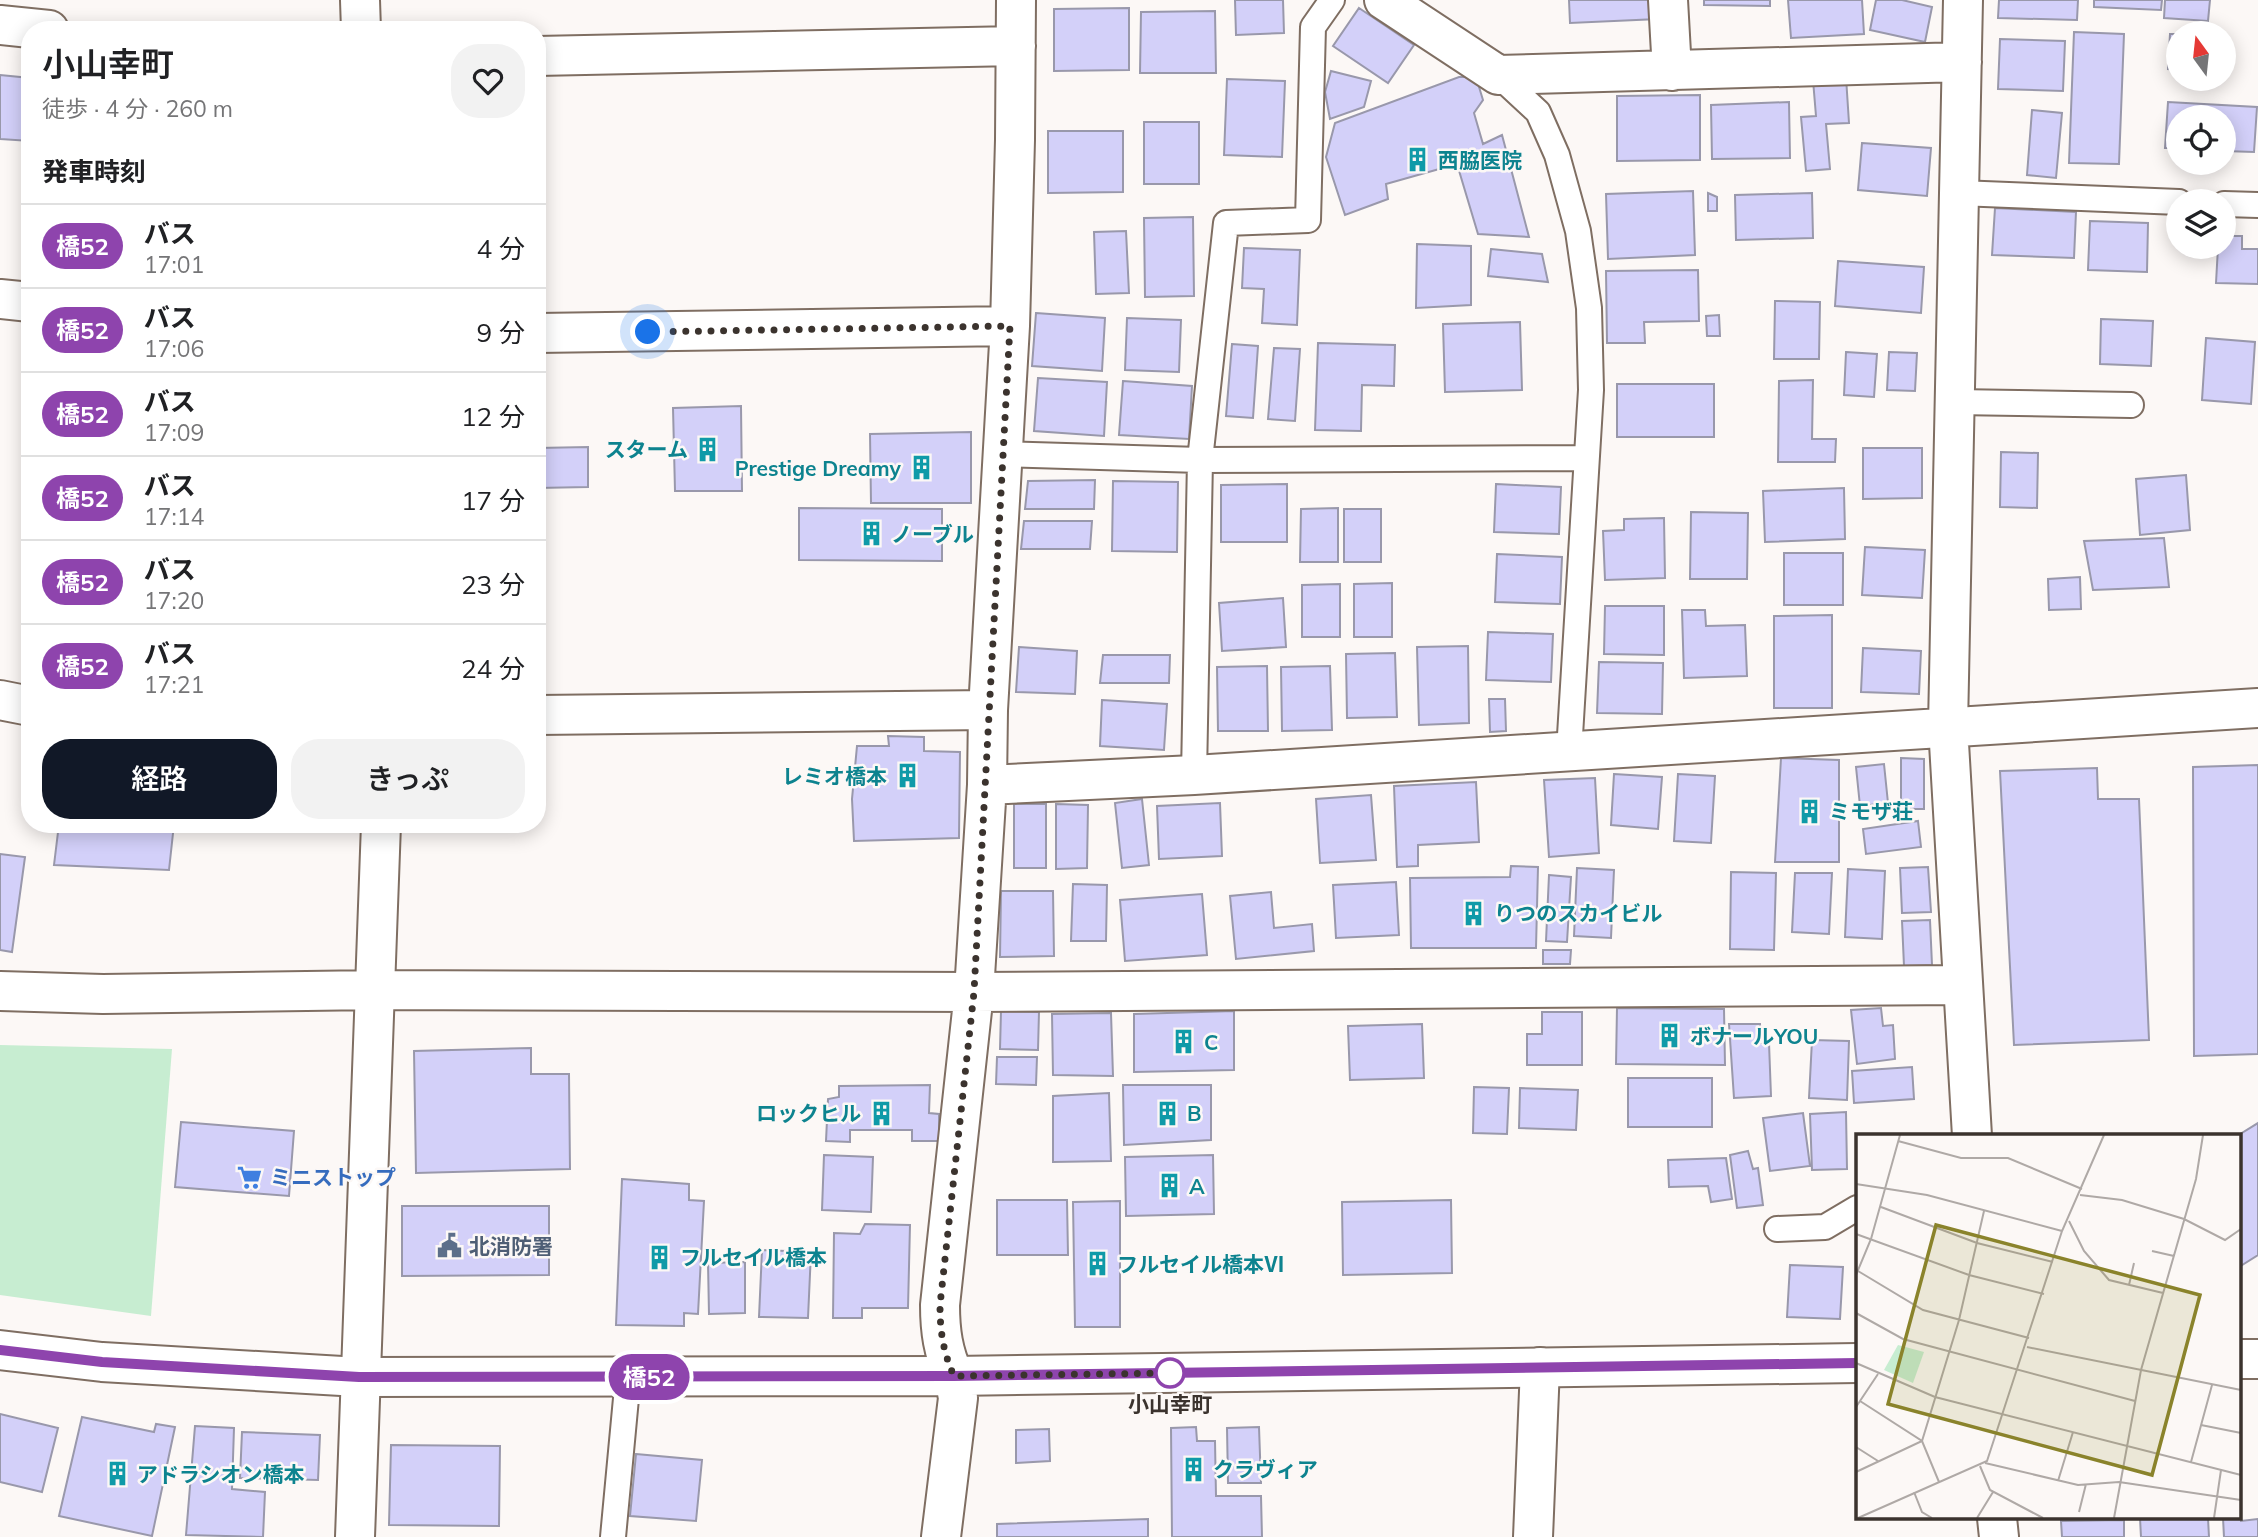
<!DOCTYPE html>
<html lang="ja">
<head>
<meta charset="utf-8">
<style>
	:root { --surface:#fff; --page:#f2f2f2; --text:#202124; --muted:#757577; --line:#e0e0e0; --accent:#111827 }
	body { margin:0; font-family:Mulish,"Noto Sans JP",sans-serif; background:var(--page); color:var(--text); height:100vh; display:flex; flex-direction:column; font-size:26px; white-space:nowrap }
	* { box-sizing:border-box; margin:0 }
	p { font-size:23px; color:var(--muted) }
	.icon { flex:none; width:38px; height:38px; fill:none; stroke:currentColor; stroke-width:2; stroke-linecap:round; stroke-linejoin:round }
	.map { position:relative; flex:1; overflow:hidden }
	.sheet { position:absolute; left:21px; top:21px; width:525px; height:812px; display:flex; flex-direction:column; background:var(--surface); border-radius:28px; box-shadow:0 4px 18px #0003 }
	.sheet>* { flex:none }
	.badge { padding:0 14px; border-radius:23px; font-size:24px; line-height:46px }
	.needle { width:46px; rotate:345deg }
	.controls { position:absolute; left:2166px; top:21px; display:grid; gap:14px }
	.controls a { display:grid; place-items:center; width:70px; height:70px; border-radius:50%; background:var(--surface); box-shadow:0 4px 18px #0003; font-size:35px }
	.you { position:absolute; width:35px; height:35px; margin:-18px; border:5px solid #fff; border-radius:50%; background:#1a73e8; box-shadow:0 0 0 10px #1a73e833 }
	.map>.badge { position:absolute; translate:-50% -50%; box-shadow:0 0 0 4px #fff }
	h2 { padding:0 21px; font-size:26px; line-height:63px }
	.round { display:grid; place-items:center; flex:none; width:74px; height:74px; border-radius:28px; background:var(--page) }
	.head { display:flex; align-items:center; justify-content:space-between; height:119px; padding:0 21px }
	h1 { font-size:33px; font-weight:600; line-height:52px }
	.cta { display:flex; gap:14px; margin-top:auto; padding:14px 21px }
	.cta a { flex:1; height:80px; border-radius:28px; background:var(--accent); color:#fff; font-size:28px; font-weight:600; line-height:80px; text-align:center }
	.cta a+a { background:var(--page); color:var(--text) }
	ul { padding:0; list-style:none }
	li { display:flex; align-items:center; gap:21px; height:84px; padding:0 21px; border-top:2px solid var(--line) }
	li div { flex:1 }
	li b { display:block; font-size:26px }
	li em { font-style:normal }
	li .badge { min-width:77px; font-weight:700; text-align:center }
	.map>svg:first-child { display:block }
</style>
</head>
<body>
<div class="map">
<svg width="2258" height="1537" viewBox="0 0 2258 1537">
	<rect width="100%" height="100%" fill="#fcf8f6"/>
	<path fill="#c7edd1" d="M0 1045 172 1049 151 1316 0 1295Z"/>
	<path fill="#d3d0f9" stroke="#9998ab" stroke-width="2" d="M1235 0H1283L1284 33 1236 35Z
		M1569 0H1657L1658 19 1570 23Z
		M1704 0H1770V6L1704 5Z
		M1788 0H1862L1864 34 1791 38Z
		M1876 0H1902L1932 7 1925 42 1870 30Z
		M1999 0H2078L2077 20 1998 18Z
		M2094 0H2162L2161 10 2094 7Z
		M2165 0H2210L2208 21 2164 18Z
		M1129 8V70L1054 71V9Z
		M1359 8 1414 45 1388 83 1333 46Z
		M1215 11 1216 73H1140L1141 12Z
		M2074 32 2124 34 2119 164 2069 163Z
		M2170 34H2179V70L2168 69Z
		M2000 39 2065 41 2063 91 1998 89Z
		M1331 71 1371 81 1364 107 1330 119 1325 92Z
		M0 75 30 78V141L0 139Z
		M1459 77H1476L1483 100 1474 113 1483 144 1502 135 1529 237 1478 234 1457 164 1386 184 1388 199 1345 215 1326 157 1335 123Z
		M1846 77 1849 123 1826 124 1830 169 1806 171 1801 117 1816 116 1813 80Z
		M1227 79 1285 81 1282 157 1224 155Z
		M1700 95V160L1617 161V96Z
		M1789 102 1790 158 1712 159 1711 105Z
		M2168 102 2257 107 2254 152 2224 151V117H2179V148H2165Z
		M2032 110 2062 113 2056 178 2027 175Z
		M1144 122H1199V184H1144Z
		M1048 131H1123V192L1048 193Z
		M1862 143 1931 148 1927 196 1858 190Z
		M1693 191 1695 255 1608 259 1606 194Z
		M1708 193 1717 197V211H1708Z
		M1812 193 1813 238 1736 240 1735 195Z
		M1995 208 2076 212 2074 258 1992 255Z
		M1193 217 1194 296 1145 297 1144 218Z
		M2090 221 2148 223 2147 272 2088 270Z
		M1126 231 1129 293 1096 294 1094 232Z
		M2224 236H2242V249H2258V284L2216 283 2218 247H2224Z
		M1417 244 1471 246V305L1416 308Z
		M1244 248 1300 250 1297 325 1262 323 1264 289 1242 288Z
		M1491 249 1542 254 1548 282 1488 276Z
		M1838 261 1924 267 1921 313 1835 306Z
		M1698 270 1699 321 1644 322 1645 343H1607L1606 271Z
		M1775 301 1820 302 1819 359H1774Z
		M1036 313 1105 318 1102 371 1032 366Z
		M1719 315 1720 336H1707L1706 316Z
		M1127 318 1181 320 1179 372 1125 370Z
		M2101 319 2153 321 2151 366 2100 364Z
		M1520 322 1522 390 1445 392 1443 324Z
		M2206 338 2255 342 2251 404 2202 400Z
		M1318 343 1395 345 1394 386 1362 385 1361 431 1315 430Z
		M1232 344 1258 346 1253 418 1226 416Z
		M1274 348 1300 349 1295 421 1268 419Z
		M1846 352 1877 354 1874 397 1844 395Z
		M1889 352 1917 353 1915 391 1887 390Z
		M1038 378 1107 382 1104 436 1034 431Z
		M1813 380 1812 439H1836L1835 462H1778L1779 381Z
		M1123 381 1192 386 1189 439 1119 435Z
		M1617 384H1714V437H1617Z
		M741 406 742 491H675L673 408Z
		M971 432V503H871L870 434Z
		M588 447V487L537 488V448Z
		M1863 448H1922V498L1863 499Z
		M2001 452 2038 453 2037 508 2000 507Z
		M2186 475 2190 530 2140 535 2136 479Z
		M1095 480 1094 509H1025L1028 481Z
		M1113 481 1178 482 1177 552 1112 551Z
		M1287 484V542H1221V485Z
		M1496 484 1561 487 1559 534 1494 532Z
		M1844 488 1845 539 1765 542 1763 491Z
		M799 508 942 509V561L799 560Z
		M1338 508V562H1300L1301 509Z
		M1344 509H1381V562H1344Z
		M1691 512 1748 513 1747 579H1690Z
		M1664 518 1665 578 1605 580 1603 531 1624 530V519Z
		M1024 521H1092L1090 549H1021Z
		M2164 538 2169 587 2093 590 2084 541Z
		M1865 547 1925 550 1922 598 1862 595Z
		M1784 553H1843V605H1784Z
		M1497 554 1562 557 1560 604 1495 602Z
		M2080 577 2081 609 2049 610 2048 579Z
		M1392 583V637H1354V584Z
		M1340 584V637H1302V585Z
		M1283 598 1286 647 1222 651 1219 603Z
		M1605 606H1664V655L1604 654Z
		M1682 610H1705L1706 626 1745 625 1747 676 1684 678Z
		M1832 615V708H1774V616Z
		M1488 632 1553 634 1551 682 1486 680Z
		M1468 646 1469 723 1419 725 1417 647Z
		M1019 647 1077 651 1075 694 1016 692Z
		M1863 648 1921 651 1919 694 1861 692Z
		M1395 653 1397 717 1347 718 1346 654Z
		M1103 655H1170L1169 683H1100Z
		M1599 662 1663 663 1662 714 1597 713Z
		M1267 666 1268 731H1218L1217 667Z
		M1330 666 1332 730 1282 731 1281 667Z
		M1489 699H1505L1506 731 1490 732Z
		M1102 700 1167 704 1164 750 1100 746Z
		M888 736 924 737V751L960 752 959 838 854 841 852 799 857 746H889Z
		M1781 758 1839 760V862H1775Z
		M1901 758 1924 759V809H1901Z
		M1884 764 1888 803 1860 806 1856 767Z
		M2258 765V1054L2194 1056 2193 767Z
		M2097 768 2098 799H2139L2149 1040 2014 1045 2000 771Z
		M1614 774 1662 777 1658 829 1611 825Z
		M1678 774 1715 776 1711 843 1674 841Z
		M1595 778 1599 853 1549 857 1544 780Z
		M1476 782 1479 842 1418 845V866L1397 867 1394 786Z
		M1371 795 1376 860 1320 863 1316 799Z
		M1142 799 1149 865 1122 868 1115 803Z
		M1220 803 1222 856 1159 859 1157 806Z
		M1014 804H1046V868H1014Z
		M1056 804 1088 805 1087 868 1056 869Z
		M1918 821 1921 847 1866 854 1863 829Z
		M59 824H174L169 870 54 865Z
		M0 854 25 857 12 952 0 950Z
		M1511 866 1538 867 1536 948H1411L1410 878 1510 877Z
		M1928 867 1931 912 1902 913 1900 868Z
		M1577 868 1614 870 1611 938 1574 936Z
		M1848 869 1885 871 1882 939 1845 937Z
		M1731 872 1776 873 1774 950 1730 949Z
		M1795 873H1832L1829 934 1792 932Z
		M1549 875 1571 877 1567 942 1546 941Z
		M1396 882 1399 935 1336 938 1333 885Z
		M1073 884 1107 885 1106 941H1071Z
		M1001 891H1053L1054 956 1000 957Z
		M1271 892 1274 928 1312 924 1314 951 1236 959 1230 896Z
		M1202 894 1207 955 1125 961 1120 900Z
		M1930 920 1932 965 1904 966 1902 921Z
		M1543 950H1571L1570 964H1543Z
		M1617 1008 1724 1009 1725 1065 1616 1064Z
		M1881 1008 1883 1026 1893 1025 1895 1059 1857 1064 1851 1010Z
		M1001 1011 1039 1012 1038 1050 1000 1049Z
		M1234 1011V1070L1134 1072V1014Z
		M1542 1012H1582V1065H1527V1034H1542Z
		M1111 1013 1113 1076 1053 1075 1052 1014Z
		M1422 1024 1424 1078 1350 1080 1348 1026Z
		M1729 1024H1760L1761 1043H1769L1771 1096 1734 1098Z
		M1812 1040 1849 1041 1847 1100 1809 1098Z
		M531 1048V1074H569L570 1169 416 1173 414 1051Z
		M997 1057H1037L1036 1085 996 1084Z
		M1912 1067 1914 1099 1854 1103 1852 1071Z
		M1628 1078H1712V1127H1628Z
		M930 1085 929 1113 939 1114V1141H912V1130H850V1142L826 1141 828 1099 839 1097V1086Z
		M1123 1085H1211V1140L1124 1145Z
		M1474 1087 1509 1088 1507 1134 1473 1133Z
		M1520 1088 1578 1090 1576 1130 1519 1128Z
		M1109 1093 1111 1161 1053 1162V1096Z
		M1846 1112 1847 1169 1812 1170 1810 1114Z
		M1803 1113 1810 1166 1770 1171 1763 1118Z
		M181 1122 294 1131 289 1196 175 1187Z
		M2258 1123V1255L2239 1267 2237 1136Z
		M1748 1151 1753 1169 1758 1168 1763 1205 1737 1208 1730 1155Z
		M824 1155 873 1157 871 1212 822 1210Z
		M1213 1155 1214 1214 1126 1216 1125 1157Z
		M1726 1158 1732 1199 1711 1202 1708 1186 1669 1187 1668 1160Z
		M622 1179 689 1184V1200L704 1201 698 1314 684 1313V1326L616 1325Z
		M997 1200H1067L1068 1255H997Z
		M1451 1200 1452 1273 1343 1275 1342 1202Z
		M1120 1201V1327H1075L1073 1202Z
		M402 1206H549V1275L402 1276Z
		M865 1224 910 1225 908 1308H862V1318H833L834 1233 860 1234Z
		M762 1250 811 1252 808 1318 759 1317Z
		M745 1262V1313L709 1314 708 1263Z
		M1790 1265 1843 1267 1840 1319 1787 1317Z
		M0 1414 58 1428 42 1492 0 1482Z
		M82 1417 154 1432 156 1424 175 1427 152 1536 59 1516Z
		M195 1426 234 1428 232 1489 265 1492 263 1537 186 1535Z
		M1196 1427 1197 1441H1215L1216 1496H1261L1262 1537H1172L1171 1428Z
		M1259 1427 1261 1483H1228L1227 1428Z
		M1049 1429 1050 1461 1016 1463V1430Z
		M242 1432 320 1435 318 1480 240 1478Z
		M391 1445 500 1446 499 1526 389 1525Z
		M636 1454 702 1460 696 1521 630 1516Z
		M2239 1507 2241 1521 2258 1519V1537H2224L2223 1518H2239Z
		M2140 1518H2208L2209 1537H2141Z
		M1148 1519V1537H997V1524Z
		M2124 1520V1537H2062L2061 1521Z"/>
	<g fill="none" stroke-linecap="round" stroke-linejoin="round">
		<defs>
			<path id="service" d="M1498 75 1538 112 1557 155 1578 231 1589 308 1591 390 1569 752
				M1959 193 2179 202
				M2224 204 2258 205
				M1955 402 2131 405
				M1002 454 1200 460 1585 458
				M1194 775 1200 460 1226 223 1308 220 1313 27 1332 0
				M1777 1229 1825 1227 1857 1208
				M613 1537 628 1377"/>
			<path id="minor" d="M360 0 361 30
				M1384 0 1498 75 1962 62
				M1668 0 1672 71
				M1963 0 1948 726 1972 1136
				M0 25 49 30
				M537 56 1016 46
				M0 299 30 302
				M537 333 1010 326
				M0 700 30 706
				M537 715 988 710
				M987 785 1194 775 2258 708
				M0 991 103 994 376 990 974 992 1963 985
				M954 1376C943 1352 940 1331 940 1305L974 992 987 785 988 710 1010 326 1015 140 1016 0
				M355 1537 381 824
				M1533 1537 1540 1367"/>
			<path id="tertiary" d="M0 1350 102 1362 359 1377 954 1376 1857 1363
				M2239 1359H2258
				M1997 1518 1999 1537
				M941 1537 958 1398 954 1376"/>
		</defs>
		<use href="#service" stroke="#7f6e62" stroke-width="28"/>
		<use href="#minor" stroke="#7f6e62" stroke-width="42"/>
		<use href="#tertiary" stroke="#7f6e62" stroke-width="42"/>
		<use href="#service" stroke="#fff" stroke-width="24"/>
		<use href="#minor" stroke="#fff" stroke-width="38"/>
		<use href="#tertiary" stroke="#fff" stroke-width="38"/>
	</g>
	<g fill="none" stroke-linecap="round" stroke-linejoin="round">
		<defs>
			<path id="line" d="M0 1350 102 1362 359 1377 954 1376 1857 1363"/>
		</defs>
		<use href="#line" stroke="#fff" stroke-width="16"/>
		<use href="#line" stroke="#8e44ad" stroke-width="10"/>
		<path stroke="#3b332e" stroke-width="7" stroke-dasharray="0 12.6" d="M648 332 1010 326 974 992 940 1305C940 1331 943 1352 954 1376L1170 1373"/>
	</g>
	<defs>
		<symbol id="building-bare" viewBox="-9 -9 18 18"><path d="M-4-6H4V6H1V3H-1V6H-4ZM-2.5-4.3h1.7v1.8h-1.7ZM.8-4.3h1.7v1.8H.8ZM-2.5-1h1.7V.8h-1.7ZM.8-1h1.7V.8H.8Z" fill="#0f9aa8" stroke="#fcf8f6" stroke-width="2.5" paint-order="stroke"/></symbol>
		<symbol id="supermarket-bare" viewBox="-9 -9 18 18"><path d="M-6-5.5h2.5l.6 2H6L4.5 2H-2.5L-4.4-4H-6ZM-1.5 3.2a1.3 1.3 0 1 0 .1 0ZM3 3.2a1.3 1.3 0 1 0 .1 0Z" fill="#3f7fe0" stroke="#fcf8f6" stroke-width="2.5" paint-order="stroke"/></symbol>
		<symbol id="civic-bare" viewBox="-9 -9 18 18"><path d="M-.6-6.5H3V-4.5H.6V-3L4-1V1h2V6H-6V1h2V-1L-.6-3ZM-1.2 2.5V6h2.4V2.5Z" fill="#5c6f8a" stroke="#fcf8f6" stroke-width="2.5" paint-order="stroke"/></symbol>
	</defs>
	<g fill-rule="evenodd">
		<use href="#building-bare" x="1400" y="142" width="35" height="35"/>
		<use href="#building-bare" x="690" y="432" width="35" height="35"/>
		<use href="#building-bare" x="904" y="450" width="35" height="35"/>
		<use href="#building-bare" x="854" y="516" width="35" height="35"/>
		<use href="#building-bare" x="890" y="758" width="35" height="35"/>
		<use href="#building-bare" x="1792" y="794" width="35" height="35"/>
		<use href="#building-bare" x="1456" y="896" width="35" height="35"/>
		<use href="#building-bare" x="1652" y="1018" width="35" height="35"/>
		<use href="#building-bare" x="1166" y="1024" width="35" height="35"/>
		<use href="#building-bare" x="864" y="1096" width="35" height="35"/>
		<use href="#building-bare" x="1150" y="1096" width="35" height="35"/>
		<use href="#supermarket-bare" x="232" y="1160" width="35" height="35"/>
		<use href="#building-bare" x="1152" y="1168" width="35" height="35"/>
		<use href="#civic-bare" x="432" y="1228" width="35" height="35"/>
		<use href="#building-bare" x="642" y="1240" width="35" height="35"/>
		<use href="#building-bare" x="1080" y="1246" width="35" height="35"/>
		<use href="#building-bare" x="1176" y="1452" width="35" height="35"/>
		<use href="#building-bare" x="100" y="1456" width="35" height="35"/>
	</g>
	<circle fill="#fff" stroke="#8e44ad" stroke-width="3.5" cx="1170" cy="1373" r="14"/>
	<g text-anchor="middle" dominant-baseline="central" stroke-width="5" stroke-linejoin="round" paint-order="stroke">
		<g font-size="21" font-weight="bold" fill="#0d838f" stroke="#fcf8f6" text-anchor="start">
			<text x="1438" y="160">西脇医院</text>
			<text x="688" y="449" text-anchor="end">スターム</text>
			<text x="901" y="468" text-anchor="end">Prestige Dreamy</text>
			<text x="891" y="534">ノーブル</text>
			<text x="887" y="776" text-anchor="end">レミオ橋本</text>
			<text x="1829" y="811">ミモザ荘</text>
			<text x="1494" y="913">りつのスカイビル</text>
			<text x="1690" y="1036">ボナールYOU</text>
			<text x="1204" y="1042">C</text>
			<text x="861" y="1113" text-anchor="end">ロックヒル</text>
			<text x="1187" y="1113">B</text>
			<text x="1189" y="1186">A</text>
			<text x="680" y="1257">フルセイル橋本</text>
			<text x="1117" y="1264">フルセイル橋本Ⅵ</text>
			<text x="1213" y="1469">クラヴィア</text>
			<text x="137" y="1474">アドラシオン橋本</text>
		</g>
		<g font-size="21" font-weight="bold" fill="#366cbe" stroke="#fcf8f6" text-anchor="start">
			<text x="270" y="1177">ミニストップ</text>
		</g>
		<g font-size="21" font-weight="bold" fill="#4e5e75" stroke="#fcf8f6" text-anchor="start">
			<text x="469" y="1246">北消防署</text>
		</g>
		<g font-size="21" font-weight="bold" fill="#3b332e" stroke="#fcf8f6">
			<text x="1170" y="1404">小山幸町</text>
		</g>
	</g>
	<g transform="translate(1856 1134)">
		<rect width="385" height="385" fill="#fcf8f6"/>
		<path d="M42 211 68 218 57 249 28 236Z" fill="#c7edd1"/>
		<path fill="none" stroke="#afa9a6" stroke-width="2" d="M42 7 105 24H152L226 55M0 50 71 61 206 97M224 61 266 66 328 85 369 106 385 95M25 73 121 109 197 128M213 87 228 117 253 146 307 159M0 100 113 141 188 160M296 117 318 122M2 137 67 176 173 204M0 141 15 105 44 1M273 151 278 129M0 179 47 205 279 267M171 213 385 256M0 229 79 263 385 341M4 267 66 307 83 348M0 273 22 240M345 291 385 299M0 313 22 327M335 328 356 251M129 329 222 351 263 348 385 366M124 332 134 356 187 384M0 338 66 307 103 186 128 77M202 347 217 298M58 358 66 378 76 384M223 378 230 350M2 384 131 327 206 97 248 1M121 384 137 358M258 384 285 236 340 45 347 1M358 384 365 336"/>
		<path fill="#8a832b" fill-opacity="0.15" stroke="#8a832b" stroke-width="3.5" d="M80 91 344 161 296 341 32 270Z"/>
		<rect width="385" height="385" fill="none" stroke="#3b332e" stroke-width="3.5"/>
	</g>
</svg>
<div class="controls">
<a><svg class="needle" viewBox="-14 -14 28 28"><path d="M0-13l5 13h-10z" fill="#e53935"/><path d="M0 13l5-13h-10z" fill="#757577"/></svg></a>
<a><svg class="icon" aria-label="locate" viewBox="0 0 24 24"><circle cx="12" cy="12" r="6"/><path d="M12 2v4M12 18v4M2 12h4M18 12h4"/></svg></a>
<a><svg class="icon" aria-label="layers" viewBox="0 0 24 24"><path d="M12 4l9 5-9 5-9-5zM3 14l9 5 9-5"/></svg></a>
</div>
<div class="you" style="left:648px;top:332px"></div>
<b class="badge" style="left:649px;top:1377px;background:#8e44ad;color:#fff">橋52</b>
<section class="sheet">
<div class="head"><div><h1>小山幸町</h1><p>徒歩 · 4 分 · 260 m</p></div><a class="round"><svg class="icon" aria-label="heart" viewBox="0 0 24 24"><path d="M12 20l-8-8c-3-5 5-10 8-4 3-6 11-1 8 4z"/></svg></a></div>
<h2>発車時刻</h2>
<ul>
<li><span class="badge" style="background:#8e44ad;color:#fff">橋52</span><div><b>バス</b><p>17:01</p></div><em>4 分</em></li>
<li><span class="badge" style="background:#8e44ad;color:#fff">橋52</span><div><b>バス</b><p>17:06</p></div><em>9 分</em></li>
<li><span class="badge" style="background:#8e44ad;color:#fff">橋52</span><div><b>バス</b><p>17:09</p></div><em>12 分</em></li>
<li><span class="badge" style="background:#8e44ad;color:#fff">橋52</span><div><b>バス</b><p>17:14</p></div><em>17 分</em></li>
<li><span class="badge" style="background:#8e44ad;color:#fff">橋52</span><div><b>バス</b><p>17:20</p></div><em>23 分</em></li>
<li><span class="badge" style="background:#8e44ad;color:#fff">橋52</span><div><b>バス</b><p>17:21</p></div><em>24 分</em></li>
</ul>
<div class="cta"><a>経路</a><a>きっぷ</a></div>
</section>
</div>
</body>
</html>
